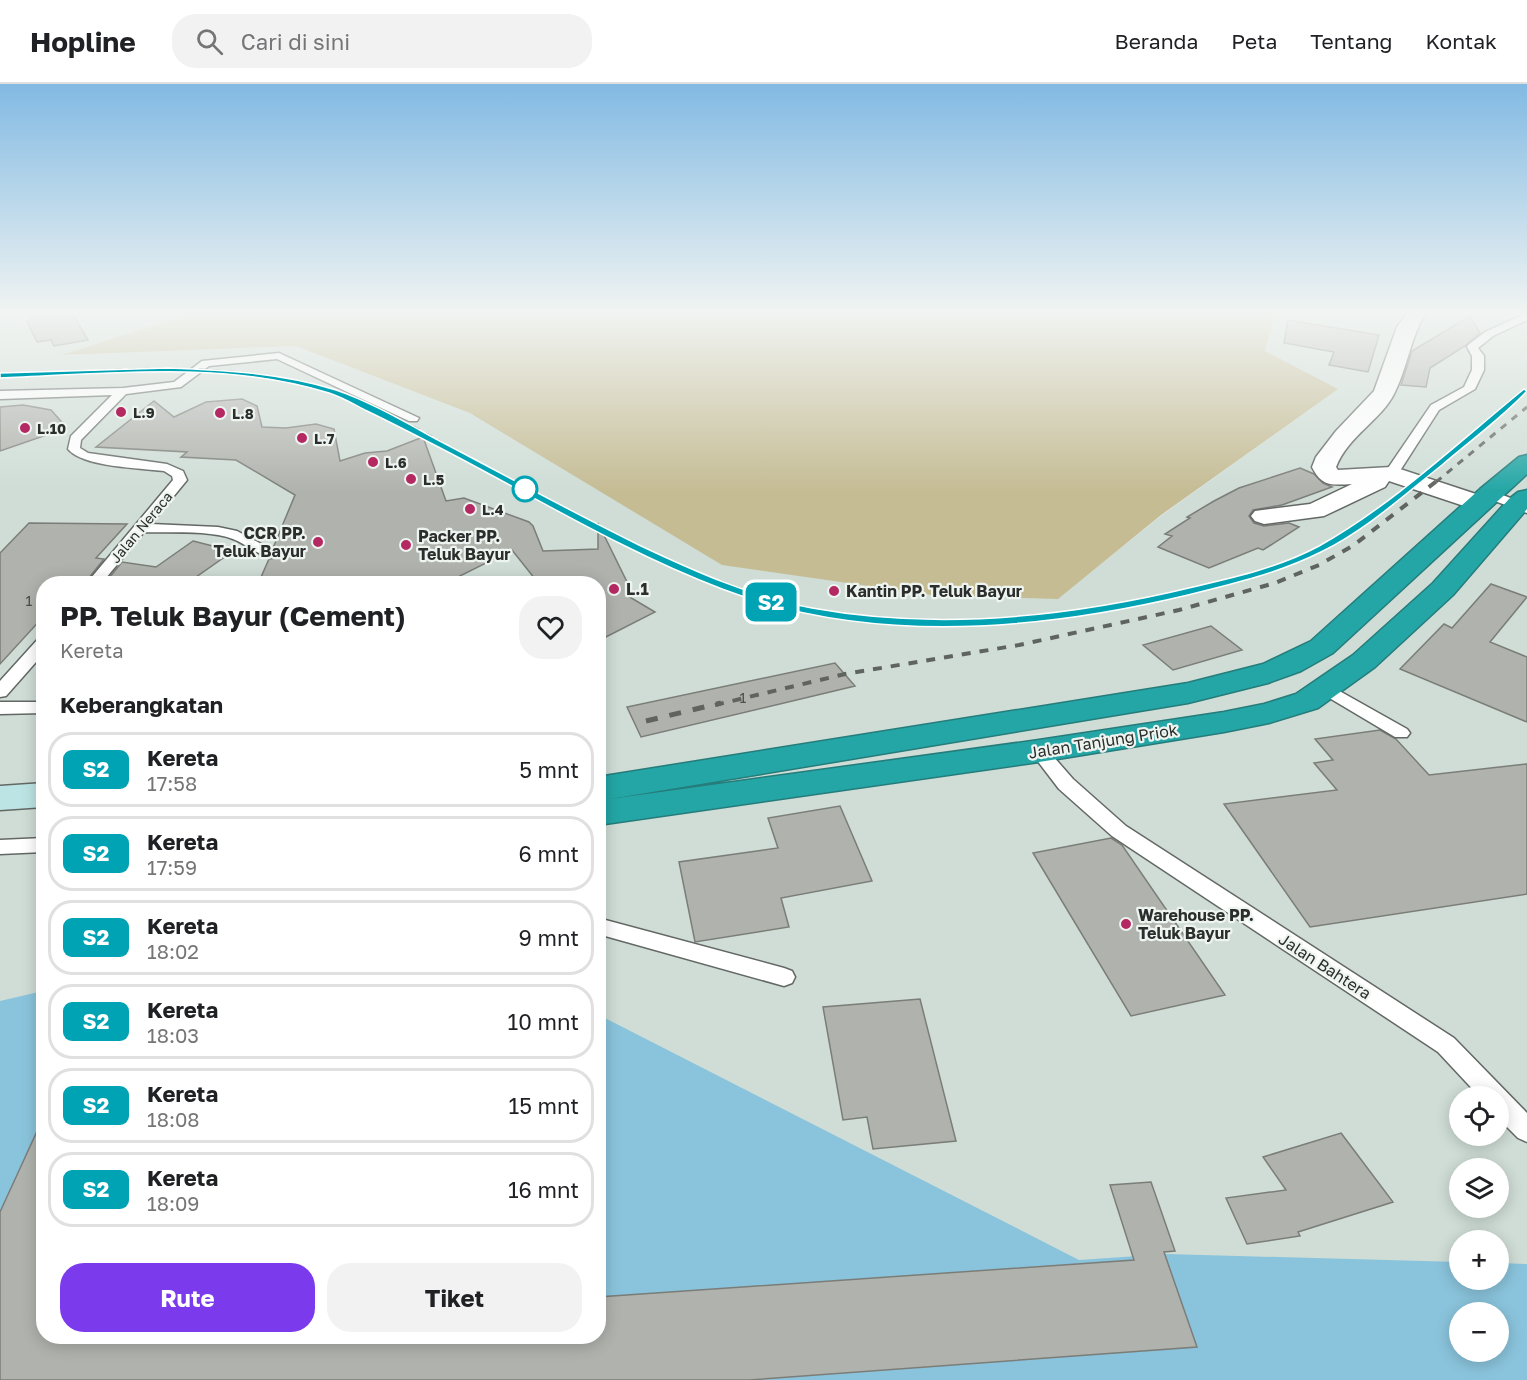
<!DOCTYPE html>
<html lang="id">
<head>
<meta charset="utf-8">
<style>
	:root { --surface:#fff; --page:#f2f2f2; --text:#202124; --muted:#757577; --line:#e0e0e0; --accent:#7c3aed }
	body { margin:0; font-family:"Golos Text",sans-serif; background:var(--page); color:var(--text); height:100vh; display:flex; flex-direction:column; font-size:22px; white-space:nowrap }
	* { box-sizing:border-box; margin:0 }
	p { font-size:20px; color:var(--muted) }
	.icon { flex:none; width:33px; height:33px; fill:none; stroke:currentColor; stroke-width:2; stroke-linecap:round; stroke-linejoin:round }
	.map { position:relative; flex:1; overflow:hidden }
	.panel { position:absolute; left:36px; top:492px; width:570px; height:768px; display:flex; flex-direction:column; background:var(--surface); border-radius:24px; box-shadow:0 3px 15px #0003 }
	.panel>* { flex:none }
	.badge { padding:0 12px; border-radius:9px; font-size:21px; line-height:39px }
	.tools { position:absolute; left:1449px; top:1002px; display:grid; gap:12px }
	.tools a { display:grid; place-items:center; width:60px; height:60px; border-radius:50%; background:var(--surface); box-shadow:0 3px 15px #0003; font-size:30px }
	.map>.badge { position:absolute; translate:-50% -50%; box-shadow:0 0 0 3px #fff }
	h2 { padding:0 24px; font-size:22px; line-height:54px }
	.round { display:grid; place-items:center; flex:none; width:63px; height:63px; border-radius:24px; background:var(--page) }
	.headline { display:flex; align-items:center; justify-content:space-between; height:102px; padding:0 24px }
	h1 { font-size:28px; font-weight:700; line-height:45px }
	.action { display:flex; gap:12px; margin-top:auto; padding:12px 24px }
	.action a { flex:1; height:69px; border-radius:24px; background:var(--accent); color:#fff; font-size:24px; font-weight:700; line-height:69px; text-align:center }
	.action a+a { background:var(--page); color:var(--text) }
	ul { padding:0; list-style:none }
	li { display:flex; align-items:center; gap:18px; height:75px; margin:0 12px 9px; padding:0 12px; border:3px solid var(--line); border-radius:24px }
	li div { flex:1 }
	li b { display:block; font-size:22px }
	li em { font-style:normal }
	li .badge { min-width:66px; font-weight:700; text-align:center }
	header { display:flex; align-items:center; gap:36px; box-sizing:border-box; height:84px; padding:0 30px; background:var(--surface); border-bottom:2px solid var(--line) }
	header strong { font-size:28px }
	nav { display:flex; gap:33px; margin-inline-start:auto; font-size:21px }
	.search { width:420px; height:54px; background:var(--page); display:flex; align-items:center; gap:15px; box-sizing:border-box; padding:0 21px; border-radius:24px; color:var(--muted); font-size:22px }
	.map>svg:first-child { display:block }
</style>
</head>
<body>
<header>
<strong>Hopline</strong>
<div class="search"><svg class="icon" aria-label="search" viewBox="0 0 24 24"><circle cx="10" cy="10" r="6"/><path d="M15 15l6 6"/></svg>Cari di sini</div>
<nav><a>Beranda</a><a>Peta</a><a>Tentang</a><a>Kontak</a></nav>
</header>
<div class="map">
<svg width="1527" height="1296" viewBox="0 0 1527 1296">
	<rect width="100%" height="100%" fill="#e0e7e3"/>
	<path fill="#cfddd6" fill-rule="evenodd" d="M0 227H212L177 234 65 271 296 262 338 278 1057 515 1161 432 1338 305 1265 267 1276 227H1527V1296H0ZM44 500H598V1252H44ZM1460 1012H1498V1052H1460ZM1460 1084H1498V1124H1460ZM1460 1156H1498V1196H1460ZM1460 1228H1498V1268H1460Z"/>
	<path fill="#c5bc94" d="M212 227H1276L1265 267 1338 305 1161 431 1058 515 932 511 722 481 470 329 296 262 62 271 177 234Z"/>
	<path fill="#8ac4dc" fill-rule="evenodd" d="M43 907 44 1252H598L599 931 1079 1176 1167 1170 1459 1178 1460 1196H1498L1499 1179 1527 1180V1296H0V917ZM1460 1228H1498V1268H1460Z"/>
	<path fill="#b0b3ad" stroke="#7b7d78" stroke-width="1.5" d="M41 227H71L88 256 54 262 51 256 37 258 27 238Z
		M1470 232 1480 249 1465 262 1430 284 1426 303 1401 301 1412 267Z
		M1288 236 1379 251 1368 288 1329 281 1334 268 1284 259Z
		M242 315 257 322 262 343 286 344 316 340 334 345 340 377 365 369 387 367 423 353 446 417 464 414 529 438 533 442 543 467 598 465V439L629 502 628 512 655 528 598 557V500H539L512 466 444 500H258L269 475 276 474 280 470 273 464 295 411 236 376 181 373 187 368 96 363 154 317 174 333 206 318Z
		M23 321 51 326 67 344 0 367V323Z
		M1300 384 1314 390 1323 399 1332 403 1282 421 1253 426 1249 432 1254 439 1264 442 1289 439 1299 443 1263 466 1258 464 1209 484 1158 463 1172 452 1165 450 1190 434 1187 433 1214 417 1239 404Z
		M29 439 127 440 96 474 104 475 84 500H44V532L0 580V469Z
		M193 457 233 467 186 500H104L122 478 156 483Z
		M1491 500 1527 513 1490 558 1527 573V638L1400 585 1444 540 1452 544Z
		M1211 542 1242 566 1173 586 1143 561Z
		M835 579 855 602 641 653 627 623Z
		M1380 646 1396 655 1429 691 1527 680V810L1310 843 1224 720 1337 706 1314 679 1333 676 1315 655Z
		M840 722 872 797 781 814 789 843 695 858 679 778 778 764 768 734Z
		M1111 754 1122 761 1225 911 1131 932 1033 769Z
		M920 915 956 1057 873 1065 867 1033 843 1036 823 923Z
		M44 1032V1252H598V1213L1134 1176 1110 1101 1151 1098 1175 1167 1164 1168 1197 1263 749 1296H0V1128Z
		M1341 1049 1393 1118 1298 1148 1300 1152 1247 1160 1226 1114 1286 1106 1263 1073Z"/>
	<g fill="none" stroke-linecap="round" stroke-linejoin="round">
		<defs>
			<path id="lane" d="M1527 229V236L1493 252 1478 264 1484 272V286L1475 305 1439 326 1396 393H1386L1384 390 1431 321 1464 303 1472 286V272L1467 263 1468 261 1485 248Z
				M279 269 419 334 417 337H409L277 275 209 282 181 303 126 310 81 356 80 364 88 369 167 380 183 387 187 396 151 440 218 443 237 447 278 469 276 472C262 476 247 460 233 455 210 446 169 449 144 448L101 500H86L173 396 172 392 164 387C139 384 83 383 68 365L71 352 112 311 0 315V307L123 304 174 298 202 277Z
				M1489 406 1527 420V429L1484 413 1482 410Z
				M44 553V569L6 612 0 613V597L38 555Z
				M1327 600 1407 645 1410 649 1407 653H1395L1321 609 1318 605 1321 601Z
				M0 618H44V629L0 630Z
				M1039 661 1045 663 1073 695 1126 742 1454 954 1527 1029V1058L1518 1054 1498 1034V1012H1479L1438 968 1112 752 1059 705 1033 671 1030 667 1033 663Z
				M44 754V768L0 770V756Z
				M598 834 784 884 792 887 795 893 792 899 784 902 598 850Z"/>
			<path id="street" d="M1409 227H1427C1410 253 1408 283 1394 310 1381 336 1348 352 1336 383L1338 386 1391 383 1400 385 1488 414 1492 419 1488 424 1479 427 1389 397 1385 403 1324 432 1264 440 1255 437 1251 432 1255 427 1310 420 1352 400C1331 401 1322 403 1312 383L1316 373 1336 347 1374 307 1397 243Z"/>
			<path id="secondary" d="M44 699V723L0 726V702Z"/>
			<path id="highway" d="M1527 371V390L1333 569 1301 587 1268 599 1188 619 610 715 1039 656 1224 628 1264 620 1296 610 1353 571 1433 499 1509 415 1518 408 1527 406V425L1453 511 1375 583 1318 624 1269 639 1224 648 1039 678 598 741V693L1188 599 1263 580 1311 557 1480 405 1519 373Z"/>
		</defs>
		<use href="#lane" stroke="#636865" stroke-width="3"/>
		<use href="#street" stroke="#636865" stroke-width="3"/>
		<use href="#secondary" stroke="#636865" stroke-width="3"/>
		<use href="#highway" stroke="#267c7b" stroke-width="3"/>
		<use href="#lane" fill="#fff" fill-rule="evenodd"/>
		<use href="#street" fill="#fff" fill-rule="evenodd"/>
		<use href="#secondary" fill="#bde4e4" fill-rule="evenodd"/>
		<use href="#highway" fill="#23a6a5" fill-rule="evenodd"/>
		<path stroke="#606461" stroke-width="3" stroke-dasharray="7 7" stroke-linecap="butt" d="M31 291C132 285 238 276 335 309 397 329 454 367 511 398
			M1419 398 1527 307
			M1436 398 1527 323"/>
		<path stroke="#606461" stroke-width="4" stroke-dasharray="9 9" stroke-linecap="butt" d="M508 396C594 442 681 491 774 519 897 556 1048 538 1171 511 1222 500 1274 488 1320 465 1357 447 1390 422 1421 396
			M715 621 845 590 1019 561 1179 526 1275 499 1319 481 1354 461 1438 396"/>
		<path stroke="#606461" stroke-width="5" stroke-dasharray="12 12" stroke-linecap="butt" d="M646 637 721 619"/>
	</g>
	<linearGradient id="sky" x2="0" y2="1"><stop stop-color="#82bae3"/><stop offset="0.56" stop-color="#f1f4f2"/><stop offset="1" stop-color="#f1f4f2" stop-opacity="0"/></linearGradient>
	<rect width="1527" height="408" fill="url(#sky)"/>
	<path fill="#00a3b4" stroke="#fff" stroke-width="1.5" d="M168 284C224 286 281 289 336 306 369 317 405 338 436 355 503 390 570 427 639 461 694 487 752 513 812 524 938 547 1069 533 1193 503 1236 493 1280 483 1319 462 1391 422 1460 357 1524 305L1527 307C1503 333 1471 356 1442 381 1403 412 1366 446 1321 468 1279 489 1233 500 1188 511 1038 547 869 561 722 505 627 469 538 415 448 368 421 354 394 340 367 327 355 321 342 313 329 309 224 276 108 290 0 294V289Z"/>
	<g fill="#b52963" stroke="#eef4f0" stroke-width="2">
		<circle cx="121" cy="328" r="6"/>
		<circle cx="220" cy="329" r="6"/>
		<circle cx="25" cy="344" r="6"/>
		<circle cx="302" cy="354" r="6"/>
		<circle cx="373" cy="378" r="6"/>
		<circle cx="411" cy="395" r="6"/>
		<circle cx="470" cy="425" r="6"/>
		<circle cx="318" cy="458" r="6"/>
		<circle cx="406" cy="461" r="6"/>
		<circle cx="614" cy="505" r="6"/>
		<circle cx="834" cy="507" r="6"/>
		<circle cx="1126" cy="840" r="6"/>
	</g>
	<circle fill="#fff" stroke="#00a3b4" stroke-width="3" cx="525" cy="405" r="12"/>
	<g text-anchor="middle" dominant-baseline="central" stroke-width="4.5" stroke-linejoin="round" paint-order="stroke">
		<g font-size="14" font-weight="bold" fill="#2b2e2c" stroke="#eef4f0" text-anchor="start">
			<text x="133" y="328">L.9</text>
			<text x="232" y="329">L.8</text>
			<text x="37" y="344">L.10</text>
			<text x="314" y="354">L.7</text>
			<text x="385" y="378">L.6</text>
			<text x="423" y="395">L.5</text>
			<text x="482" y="425">L.4</text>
		</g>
		<g font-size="14" fill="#2b2e2c" stroke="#eef4f0">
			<text transform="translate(141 443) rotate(-50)">Jalan Neraca</text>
		</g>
		<g font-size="14" fill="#4c4f4c">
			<text x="29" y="516">1</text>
			<text x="743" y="613">1</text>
		</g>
		<g font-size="16" font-weight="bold" fill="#2b2e2c" stroke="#eef4f0" text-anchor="start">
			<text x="306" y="449" text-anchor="end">CCR PP.<tspan x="306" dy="18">Teluk Bayur</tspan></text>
			<text x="418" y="452">Packer PP.<tspan x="418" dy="18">Teluk Bayur</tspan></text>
			<text x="626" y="505">L.1</text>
			<text x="846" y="507">Kantin PP. Teluk Bayur</text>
			<text x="1138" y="831">Warehouse PP.<tspan x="1138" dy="18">Teluk Bayur</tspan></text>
		</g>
		<g font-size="16" fill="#2b2e2c" stroke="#eef4f0">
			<text transform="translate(1103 657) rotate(-9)">Jalan Tanjung Priok</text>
			<text transform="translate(1325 882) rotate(33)">Jalan Bahtera</text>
		</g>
	</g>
</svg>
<div class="tools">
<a><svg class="icon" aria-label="locate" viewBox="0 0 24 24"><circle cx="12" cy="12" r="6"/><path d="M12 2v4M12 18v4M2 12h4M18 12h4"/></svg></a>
<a><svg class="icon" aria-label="layers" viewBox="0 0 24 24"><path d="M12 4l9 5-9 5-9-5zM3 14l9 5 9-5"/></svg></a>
<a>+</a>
<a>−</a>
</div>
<b class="badge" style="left:771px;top:518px;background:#00a3b4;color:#fff">S2</b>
<section class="panel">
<div class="headline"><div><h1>PP. Teluk Bayur (Cement)</h1><p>Kereta</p></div><a class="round"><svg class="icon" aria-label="heart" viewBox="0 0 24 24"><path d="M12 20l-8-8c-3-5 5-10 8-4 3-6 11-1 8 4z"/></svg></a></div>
<h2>Keberangkatan</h2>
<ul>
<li><span class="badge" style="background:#00a3b4;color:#fff">S2</span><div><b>Kereta</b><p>17:58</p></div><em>5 mnt</em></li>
<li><span class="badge" style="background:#00a3b4;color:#fff">S2</span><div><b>Kereta</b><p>17:59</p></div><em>6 mnt</em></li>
<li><span class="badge" style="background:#00a3b4;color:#fff">S2</span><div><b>Kereta</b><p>18:02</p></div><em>9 mnt</em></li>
<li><span class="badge" style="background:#00a3b4;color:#fff">S2</span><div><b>Kereta</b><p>18:03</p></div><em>10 mnt</em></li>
<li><span class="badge" style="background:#00a3b4;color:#fff">S2</span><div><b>Kereta</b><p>18:08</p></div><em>15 mnt</em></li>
<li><span class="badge" style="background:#00a3b4;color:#fff">S2</span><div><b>Kereta</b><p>18:09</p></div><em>16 mnt</em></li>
</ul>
<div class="action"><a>Rute</a><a>Tiket</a></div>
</section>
</div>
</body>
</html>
